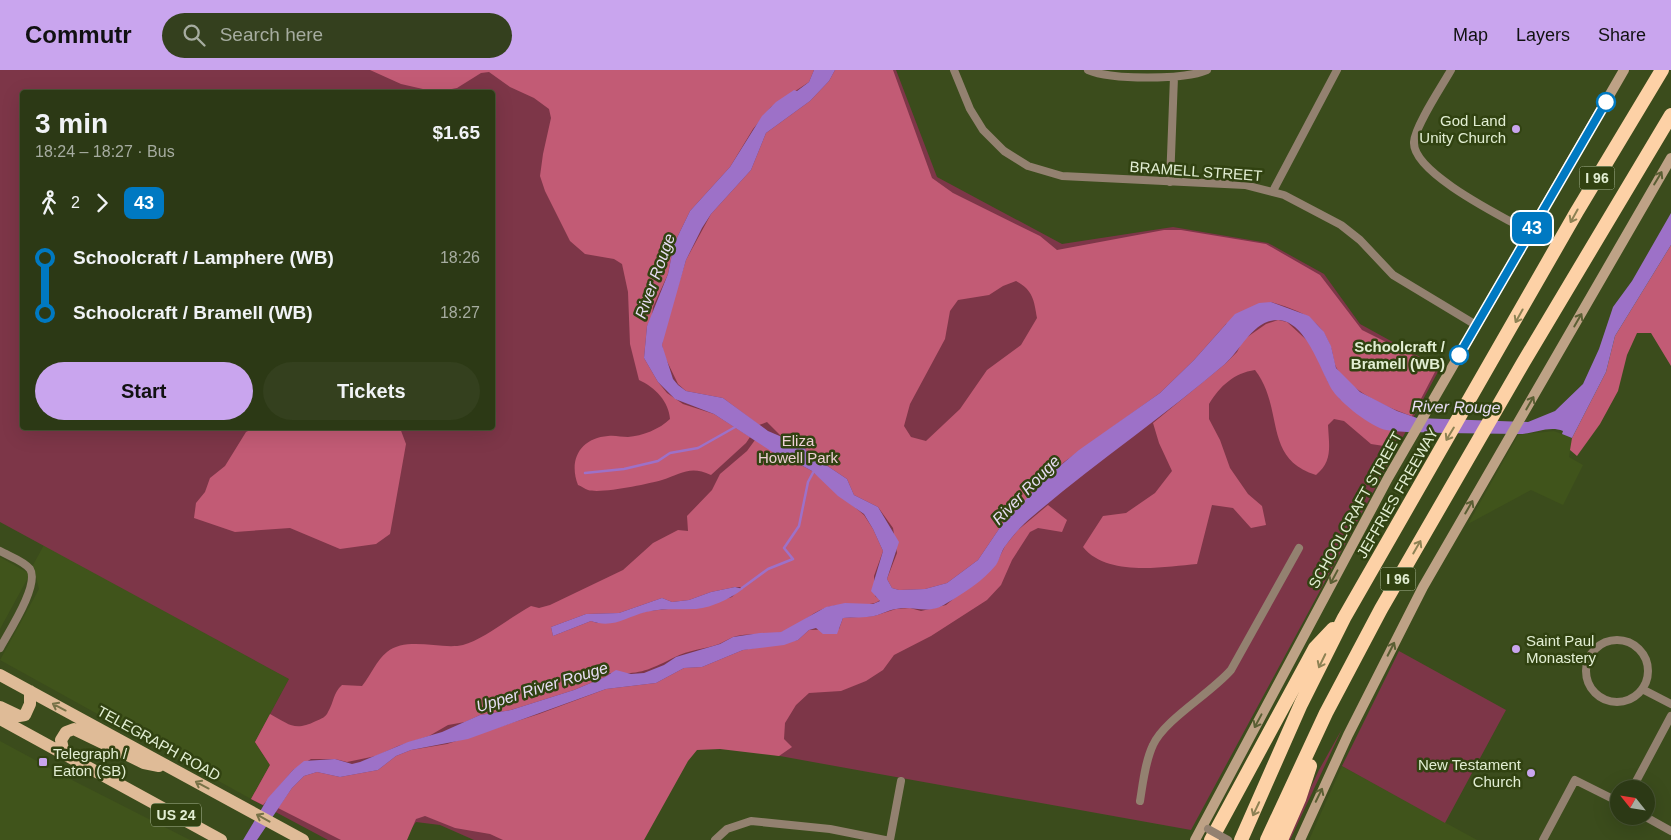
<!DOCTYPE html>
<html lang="en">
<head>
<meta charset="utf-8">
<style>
	:root { --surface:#2c3915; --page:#34401e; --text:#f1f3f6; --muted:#a6aca0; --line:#485334; --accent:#c9a5ee }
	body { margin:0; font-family:Helvetica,sans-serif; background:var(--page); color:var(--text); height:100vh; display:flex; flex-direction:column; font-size:19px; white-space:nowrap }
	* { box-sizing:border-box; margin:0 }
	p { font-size:16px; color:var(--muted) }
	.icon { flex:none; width:28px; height:28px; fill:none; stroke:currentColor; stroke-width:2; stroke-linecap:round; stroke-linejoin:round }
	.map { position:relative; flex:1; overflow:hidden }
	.drawer { position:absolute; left:20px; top:20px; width:475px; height:340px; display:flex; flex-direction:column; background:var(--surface); border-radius:5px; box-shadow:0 5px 20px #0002,0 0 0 1px var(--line) }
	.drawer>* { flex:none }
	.badge { padding:0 10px; border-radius:8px; font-size:18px; line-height:32px }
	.needle { width:32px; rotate:300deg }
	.fabs { position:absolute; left:1610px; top:710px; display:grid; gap:10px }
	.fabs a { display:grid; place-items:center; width:45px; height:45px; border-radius:50%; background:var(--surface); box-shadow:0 5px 20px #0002,0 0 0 1px var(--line); font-size:25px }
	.map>.badge { position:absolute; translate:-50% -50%; box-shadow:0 0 0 2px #fff }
	.legs { display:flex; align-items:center; gap:8px; height:55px; padding:0 15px; font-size:16px }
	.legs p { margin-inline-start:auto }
	.overview { display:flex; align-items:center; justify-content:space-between; height:85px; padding:0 15px }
	h1 { font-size:28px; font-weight:700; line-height:38px }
	.cta { display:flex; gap:10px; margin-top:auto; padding:10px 15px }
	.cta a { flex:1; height:58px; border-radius:30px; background:var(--accent); color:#111; font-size:20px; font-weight:700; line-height:58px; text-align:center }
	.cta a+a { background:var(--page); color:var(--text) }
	ul { padding:0 15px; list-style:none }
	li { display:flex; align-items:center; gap:18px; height:55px; font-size:19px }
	li i { display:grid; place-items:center; width:8px; height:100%; margin:0 6px; background:currentColor }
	li i::after { content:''; width:12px; height:12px; margin:-6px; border:4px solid; border-radius:50%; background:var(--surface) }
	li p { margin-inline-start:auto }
	li:first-child i { background:linear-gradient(#0000 50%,currentColor 0) }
	li:last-child i { background:linear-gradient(currentColor 50%,#0000 0) }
	header { display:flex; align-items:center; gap:30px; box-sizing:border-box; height:70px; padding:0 25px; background:var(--accent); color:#111 }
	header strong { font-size:24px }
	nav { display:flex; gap:28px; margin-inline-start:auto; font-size:18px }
	.search { width:350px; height:45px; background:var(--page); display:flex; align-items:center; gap:12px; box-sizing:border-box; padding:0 18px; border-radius:28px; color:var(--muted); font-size:19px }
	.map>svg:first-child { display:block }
</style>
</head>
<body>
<header>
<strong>Commutr</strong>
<div class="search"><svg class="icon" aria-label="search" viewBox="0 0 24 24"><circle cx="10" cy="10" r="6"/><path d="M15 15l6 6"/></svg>Search here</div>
<nav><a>Map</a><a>Layers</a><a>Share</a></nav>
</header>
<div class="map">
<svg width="1671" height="770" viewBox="0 0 1671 770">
	<rect width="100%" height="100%" fill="#3b4c1c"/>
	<path fill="#40541b" d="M1554 361 1572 368 1569 387 1583 395 1563 435 1531 420 1468 454 1518 365Z
		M44 475 289 609 255 672 270 695 251 729 0 590 39 519 33 495Z
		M0 487 30 504 0 559Z
		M0 671 72 710 190 770H0Z
		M1342 696 1477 770H1309Z"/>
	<path fill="#7d3648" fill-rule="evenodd" d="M0 0H896L937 107 1062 174 1173 157 1268 173 1324 204 1360 254 1440 298 1191 760 696 671 642 770H474L440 755 416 752 403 770H328L251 729 270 695 255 672 289 609 0 452ZM22 22H492V358H22Z
		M1399 581 1506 640 1445 753 1342 696Z
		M1342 659 1290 770H1286L1319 700Z"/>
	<path fill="#c25b75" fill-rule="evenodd" d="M370 0H814L809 12 771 37 753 59 730 97 690 141 674 174 668 204 653 237 652 247 647 256 644 288 658 312 667 323 683 334 714 344 750 367 746 373 711 405C690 395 681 404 662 410 648 414 601 424 588 420 585 419 581 416 578 415 568 389 581 368 608 366 615 365 621 367 628 367 642 366 660 359 670 349 669 332 655 317 639 310L630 274 628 222 622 194 614 189 585 184 570 171 545 121 540 106 543 84 551 48 549 39 534 28 510 17 489 2 481 3 457 18 436 22 401 14Z
		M835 0H893L932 108 953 123 1040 166 1057 180 1164 160H1181L1266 174 1320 205 1362 260 1426 292 1436 300 1412 346C1388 338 1348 320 1336 297 1333 290 1333 281 1330 275 1319 247 1298 240 1271 232L1226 254 1194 290 1160 323 1064 392 1003 453 978 490 947 513 925 519 899 520 892 518 887 509 897 483 893 458 878 437 854 425 847 409 808 383 803 376 782 367 767 352 759 355 723 328 686 321 678 314 664 285 662 275 664 261 686 190 711 144 751 100 766 63 810 31 829 11ZM1016 211C1033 220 1034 230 1037 248L1021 275 987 300 960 339 926 371 911 367 904 356 910 334 945 269 950 241 958 230 989 225 1003 216Z
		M1671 175V296L1651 263H1637L1627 285 1618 321 1600 354 1577 386 1570 380 1572 368 1606 302 1615 266Z
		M1278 250 1287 252 1312 275 1328 312 1340 329 1387 360H1394L1393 367 1384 376 1371 374 1344 351 1334 349 1328 355C1329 376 1333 391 1316 405 1262 388 1285 339 1255 300 1234 303 1220 316 1209 334V349L1220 370 1230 398 1248 424 1262 436 1266 455 1251 458 1233 438 1212 435 1197 494C1163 497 1107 507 1083 477L1103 446 1126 443 1155 423 1172 401 1159 373 1153 353 1225 294 1237 282 1243 270 1266 254Z
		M254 358H400L406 374 390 464 376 474 340 479 290 458 235 462 194 448 196 433 205 422 210 408 225 396 246 362Z
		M755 370 812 401 864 445 873 459 883 481 874 506 875 526 880 530C870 539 842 531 825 538 809 544 798 557 782 562 768 566 749 562 733 567 728 569 724 572 719 574 705 579 688 580 675 587 649 600 640 605 610 603L605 607 574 620 511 640 480 645 465 652 448 655 429 666 398 676 376 686 347 692 335 689H311L293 700 263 735 251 729 270 695 255 672 270 644C289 654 294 662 316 651 321 649 326 647 328 642 334 632 333 623 342 615L362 616C371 605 376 591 387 582 407 566 441 580 463 575 483 570 512 546 531 536L539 538 550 535 623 500 653 473 678 460 688 461 687 446 712 420 720 404 747 381ZM735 517H741L732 527 692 539 679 538 648 541 597 553 591 551 553 566 551 557 586 544 619 543 662 528 672 532 689 530 711 522Z
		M1048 435 1067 450 1062 462 1038 458 1030 462 1012 490 1001 515 987 530 931 566 894 585 883 600 866 611 841 621 809 623 796 635 785 653 784 669 792 677 779 686 720 679 697 680 688 691 644 770H503L490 764 455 758 425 746 416 749 407 770H341L278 738 292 718 304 706 317 702 340 707 378 700 396 686 411 680 447 674 539 644 606 619 656 613 684 598 702 597 743 580 798 570 809 560 839 559 843 548 874 546 896 539 910 538 921 541 946 535 996 494 1005 476 1018 460Z"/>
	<path fill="#9d71c8" d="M814 0H835L829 11 810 31 766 63 751 100 711 144 702 158 686 190 662 275 673 309 678 315 686 321 723 328 768 361 803 376 808 383 847 409 854 425 878 437 899 472 887 509 892 518 899 520 925 519 947 513 978 490 1003 453 1048 406 1079 380 1160 323 1194 290 1235 244 1259 233 1271 232 1309 246 1324 262 1331 276 1336 298 1360 322 1397 341 1417 348 1528 352 1555 341 1583 314 1599 279 1613 237 1632 211 1671 143V175L1615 266 1606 302 1572 368 1562 364 1563 361C1549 355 1534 364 1519 364 1494 364 1469 363 1444 363 1425 362 1404 363 1386 360 1371 357 1341 333 1333 321 1321 303 1307 251 1278 250 1253 250 1241 280 1225 294 1163 347 1095 393 1033 446 1023 454 1013 465 1006 475 1001 481 1000 489 996 495 983 511 964 523 947 533 928 546 914 535 896 539 888 540 882 544 874 546 865 548 853 547 843 548L837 564H823L816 558 809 560 798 570 784 575 743 580 702 597 684 598 656 613 606 619 468 669 411 680 396 686 378 700 340 707 317 702 304 706 292 718 257 770H243L268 728 293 700 304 691 335 689 352 694 360 692 408 672 442 662 480 645 511 640 574 620 605 607 616 600 631 604 644 603 664 595 676 587 720 574 733 567 760 563 781 562 826 537 845 533 873 534 880 531 871 521 883 481 873 459 864 444 838 426 812 401 801 395 774 383 714 344 675 329 658 312 644 288 647 256 668 204 674 174 690 141 730 97 762 46 776 32 794 20 797 21 809 12Z
		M735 517 743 519C730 529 709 539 693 539 678 540 662 538 646 542 626 547 613 559 591 551L553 566 551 557 586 544 619 543 662 528 672 532 689 530 711 522Z"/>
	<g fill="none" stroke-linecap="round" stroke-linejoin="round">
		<path stroke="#9d71c8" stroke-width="2.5" d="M585 403 624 399 658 391 670 383 698 378 737 356
			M742 518 768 499 793 489 784 478 799 456 808 412 815 399"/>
		<path stroke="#938170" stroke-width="8" d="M954 0 970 39 983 60 1004 81 1028 96 1062 106 1245 115 1284 125 1341 155 1360 170 1393 205 1476 255
			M1088 0C1111 10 1184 10 1207 0
			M1451 0C1442 16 1415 56 1414 72 1412 103 1505 148 1530 162
			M1170 112 1174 7
			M1273 121 1337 0
			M0 481C9 486 24 491 30 499 40 515 8 563 0 578
			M1586 601a31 31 0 1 1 62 0a31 31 0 1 1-62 0Z
			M1642 619 1671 634
			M1632 719 1671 646
			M1140 731C1143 713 1145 692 1153 675 1164 650 1210 624 1231 600L1299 478
			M1644 746 1671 761
			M715 770 727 759 751 751 830 759 885 770
			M890 770 901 711
			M1543 770 1575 710 1619 732"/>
		<path stroke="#bea286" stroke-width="10" d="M1195 770 1388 408 1624 0
			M1300 770 1348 665 1423 517 1671 88"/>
		<path stroke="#dfbb97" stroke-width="12" d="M0 605 303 770
			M0 637 19 646 25 645 30 634V621
			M0 649 221 770
			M64 684 61 670 66 662 74 659 144 693 159 696"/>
		<path stroke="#fdd1a6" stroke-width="14" d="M1211 770 1315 578 1333 559
			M1241 770 1301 634 1344 548 1576 143 1662 0
			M1267 770 1326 643 1381 539 1523 293 1671 45
			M1281 770 1299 729 1310 696"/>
		<path stroke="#938170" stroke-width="8" d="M1208 759 1228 770"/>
	</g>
	<defs><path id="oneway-shaft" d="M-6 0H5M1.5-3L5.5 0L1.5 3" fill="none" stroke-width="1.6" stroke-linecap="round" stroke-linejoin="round" transform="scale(1.25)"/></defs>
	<g stroke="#5b5f34">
		<use href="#oneway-shaft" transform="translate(1658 108) rotate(-59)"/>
		<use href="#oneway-shaft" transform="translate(1578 250) rotate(-60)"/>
		<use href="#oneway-shaft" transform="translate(1530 333) rotate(-60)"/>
		<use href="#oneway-shaft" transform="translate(1469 437) rotate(-60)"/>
		<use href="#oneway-shaft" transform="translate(1334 507) rotate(118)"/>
		<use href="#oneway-shaft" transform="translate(1391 579) rotate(-63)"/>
		<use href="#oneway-shaft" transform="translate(1258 651) rotate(118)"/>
		<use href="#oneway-shaft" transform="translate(1319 725) rotate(-64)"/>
	</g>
	<g stroke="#8d8254">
		<use href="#oneway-shaft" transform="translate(1574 146) rotate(119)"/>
		<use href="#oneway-shaft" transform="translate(1519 246) rotate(119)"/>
		<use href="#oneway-shaft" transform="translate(1450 364) rotate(121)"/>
		<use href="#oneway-shaft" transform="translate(1417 477) rotate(-60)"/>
		<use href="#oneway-shaft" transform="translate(1322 591) rotate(116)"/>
		<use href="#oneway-shaft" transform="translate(1256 739) rotate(115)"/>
	</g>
	<g stroke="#777247">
		<use href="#oneway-shaft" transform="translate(59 637) rotate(-152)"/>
		<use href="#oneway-shaft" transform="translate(202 715) rotate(-152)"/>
		<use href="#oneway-shaft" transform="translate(263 748) rotate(-151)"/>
	</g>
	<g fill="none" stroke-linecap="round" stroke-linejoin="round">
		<defs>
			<path id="line-1" d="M1459 285 1606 32"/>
		</defs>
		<use href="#line-1" stroke="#fff" stroke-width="11"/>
		<use href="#line-1" stroke="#0079c2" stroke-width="8"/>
	</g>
	<g fill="#fff" stroke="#0079c2" stroke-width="2.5">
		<circle cx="1606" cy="32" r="9"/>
		<circle cx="1459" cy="285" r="9"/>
	</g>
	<g fill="#c9a5ee" stroke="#314211" stroke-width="2">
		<circle cx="1516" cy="59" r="5"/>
		<circle cx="1516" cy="579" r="5"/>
		<rect x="38" y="687" width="10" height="10" rx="2.5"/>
		<circle cx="1531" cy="703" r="5"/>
	</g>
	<g text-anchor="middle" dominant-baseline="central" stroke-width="5" stroke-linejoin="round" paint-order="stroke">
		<g fill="#314211" stroke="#adba99" stroke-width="1">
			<rect x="1579.5" y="96.5" width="35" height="23" rx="4"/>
			<rect x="1380.5" y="497.5" width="35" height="23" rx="4"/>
			<rect x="151" y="733.5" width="50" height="23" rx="4"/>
		</g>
		<g font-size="14" font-weight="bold" fill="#e2eed3">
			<text x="1597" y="108">I 96</text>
			<text x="1398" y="509">I 96</text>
			<text x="176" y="745">US 24</text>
		</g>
		<g font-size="15" fill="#e2eed3" stroke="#314211" text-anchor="end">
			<text x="1506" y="50">God Land<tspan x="1506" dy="17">Unity Church</tspan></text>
			<text x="1526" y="570" text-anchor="start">Saint Paul<tspan x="1526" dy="17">Monastery</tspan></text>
			<text x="53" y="683" text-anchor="start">Telegraph /<tspan x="53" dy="17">Eaton (SB)</tspan></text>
			<text x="1521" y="694">New Testament<tspan x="1521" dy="17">Church</tspan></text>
		</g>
		<g font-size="15" fill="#e2eed3" stroke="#314211">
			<text transform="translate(1196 101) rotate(4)">BRAMELL STREET</text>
			<text transform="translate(1397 423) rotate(-60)">JEFFRIES FREEWAY</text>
			<text transform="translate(1355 440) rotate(-61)">SCHOOLCRAFT STREET</text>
			<text transform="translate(159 673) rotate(29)">TELEGRAPH ROAD</text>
		</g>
		<g font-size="15" font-weight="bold" fill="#e2eed3" stroke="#314211" text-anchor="end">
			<text x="1445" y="276">Schoolcraft /<tspan x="1445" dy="17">Bramell (WB)</tspan></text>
		</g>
		<g font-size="15" fill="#edd0d5" stroke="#314211">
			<text x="798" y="370">Eliza<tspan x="798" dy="17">Howell Park</tspan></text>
		</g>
		<g font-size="16" font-style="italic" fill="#e8ddf4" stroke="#314211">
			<text transform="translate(655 206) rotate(-70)">River Rouge</text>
			<text transform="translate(1456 337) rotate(1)">River Rouge</text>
			<text transform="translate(1026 420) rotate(-46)">River Rouge</text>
			<text transform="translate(542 617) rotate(-17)">Upper River Rouge</text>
		</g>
	</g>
</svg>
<div class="fabs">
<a><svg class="needle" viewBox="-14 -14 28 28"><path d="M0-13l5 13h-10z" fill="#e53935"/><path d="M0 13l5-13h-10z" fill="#a6aca0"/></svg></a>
</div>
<b class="badge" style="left:1532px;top:158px;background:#0079c2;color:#fff">43</b>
<section class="drawer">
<div class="overview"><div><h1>3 min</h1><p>18:24 – 18:27 · Bus</p></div><b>$1.65</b></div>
<div class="legs"><svg class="icon" aria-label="walk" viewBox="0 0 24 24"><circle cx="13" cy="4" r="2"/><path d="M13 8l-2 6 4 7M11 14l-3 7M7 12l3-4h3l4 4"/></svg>2<svg class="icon" aria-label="forward" viewBox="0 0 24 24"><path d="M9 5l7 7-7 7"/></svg><b class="badge" style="background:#0079c2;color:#fff">43</b></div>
<ul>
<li><i style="color:#0079c2"></i><b>Schoolcraft / Lamphere (WB)</b><p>18:26</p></li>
<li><i style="color:#0079c2"></i><b>Schoolcraft / Bramell (WB)</b><p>18:27</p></li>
</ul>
<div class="cta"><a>Start</a><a>Tickets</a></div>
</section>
</div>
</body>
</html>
